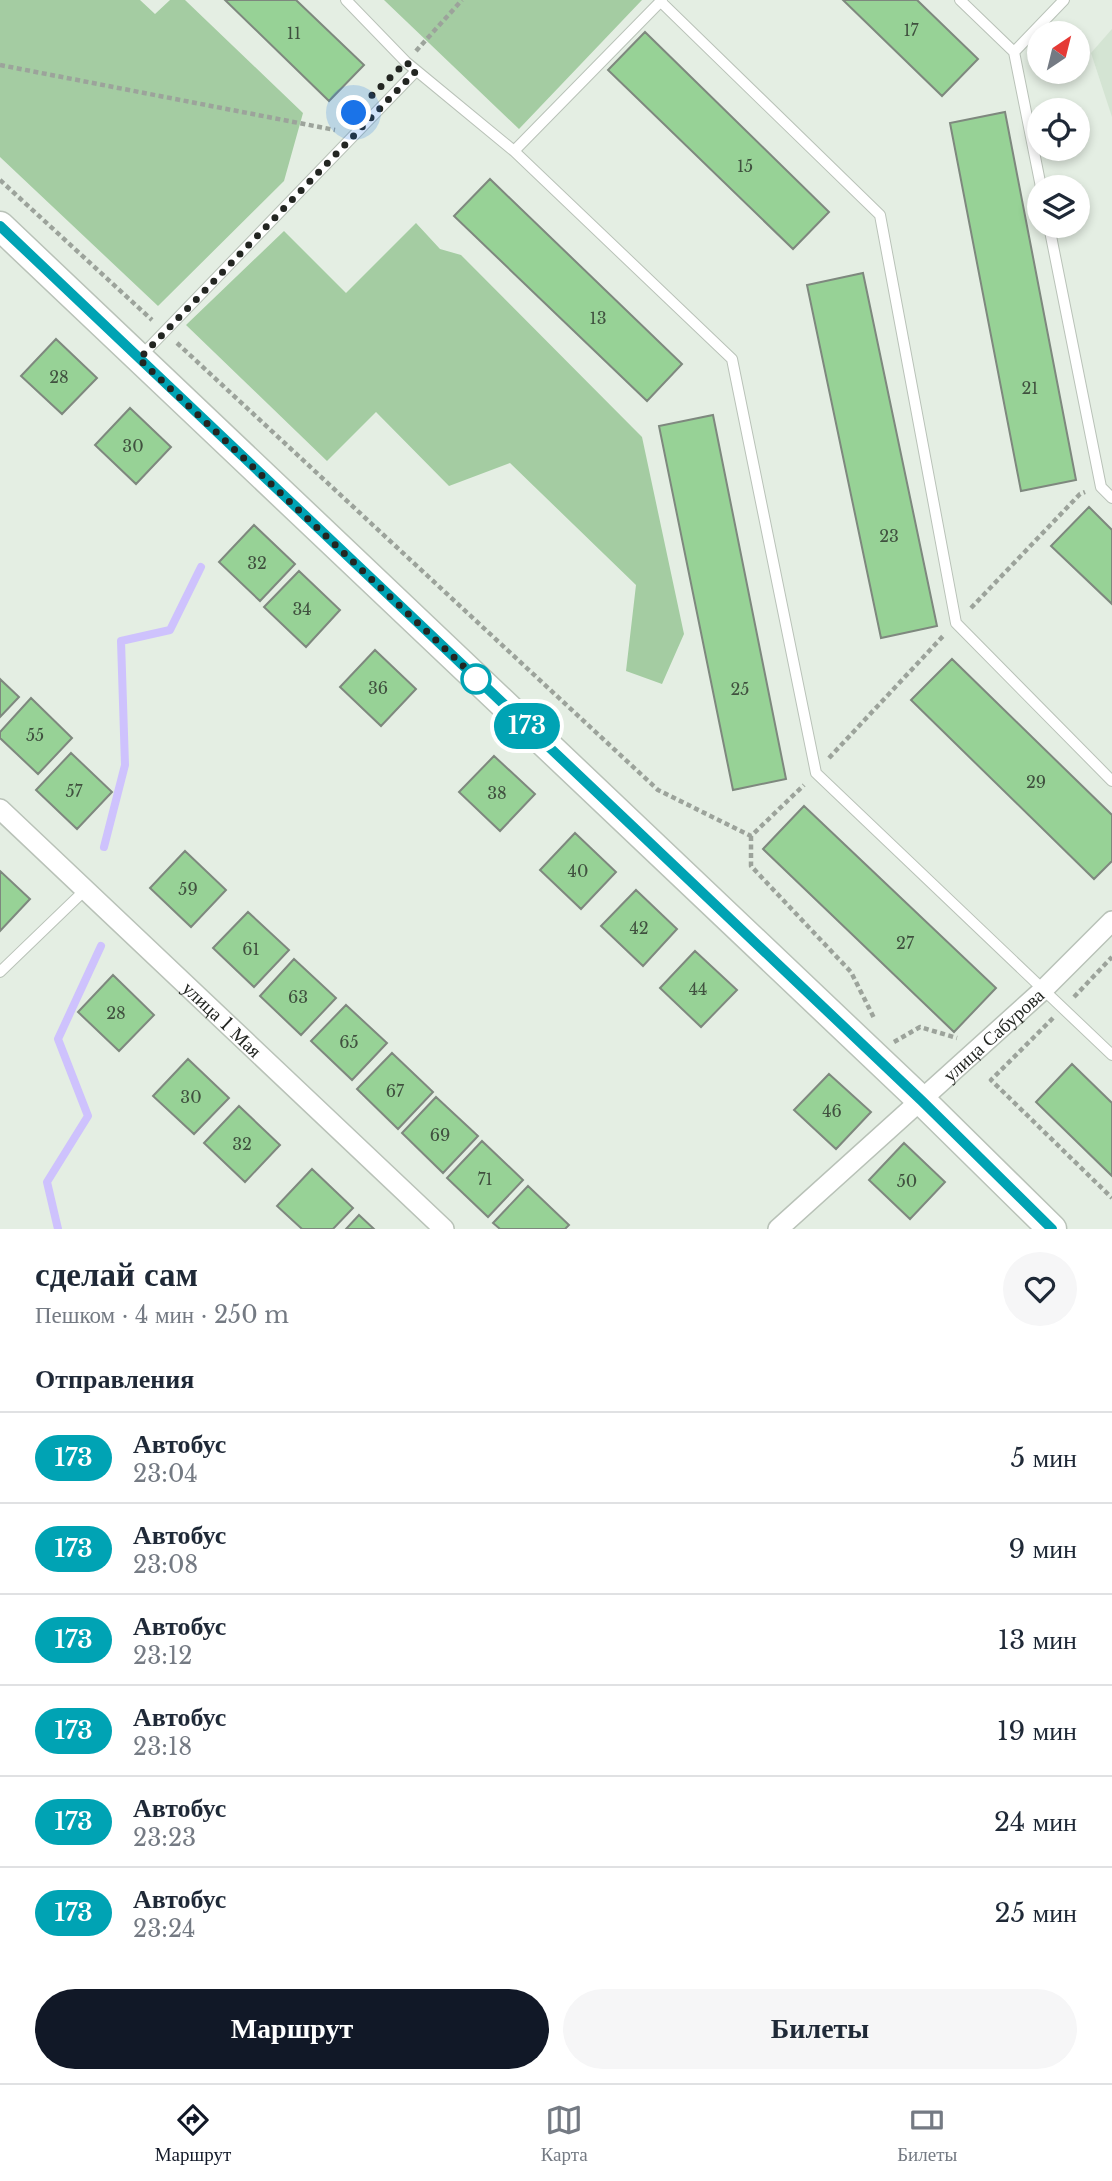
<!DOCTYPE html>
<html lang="ru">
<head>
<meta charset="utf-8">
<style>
	:root { --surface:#fff; --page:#f6f6f7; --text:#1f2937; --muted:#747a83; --line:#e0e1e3; --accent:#111827 }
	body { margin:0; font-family:"Libre Baskerville",serif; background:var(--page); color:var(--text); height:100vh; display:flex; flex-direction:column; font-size:26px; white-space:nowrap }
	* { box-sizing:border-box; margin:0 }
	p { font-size:23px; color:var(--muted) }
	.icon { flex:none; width:38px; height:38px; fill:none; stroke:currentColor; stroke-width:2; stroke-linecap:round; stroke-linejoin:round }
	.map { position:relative; height:1229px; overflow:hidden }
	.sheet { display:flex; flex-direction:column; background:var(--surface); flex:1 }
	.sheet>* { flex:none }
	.badge { padding:0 14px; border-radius:23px; font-size:24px; line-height:46px }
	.needle { width:46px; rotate:35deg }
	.fabs { position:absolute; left:1027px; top:21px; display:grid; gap:14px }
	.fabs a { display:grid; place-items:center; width:63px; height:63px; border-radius:50%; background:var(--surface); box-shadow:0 4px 10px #0003; font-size:35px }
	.you { position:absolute; width:35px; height:35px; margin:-18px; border:5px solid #fff; border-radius:50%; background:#1a73e8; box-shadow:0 0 0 10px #1a73e833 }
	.map>.badge { position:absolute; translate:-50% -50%; box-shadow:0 0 0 4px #fff }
	h2 { padding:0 35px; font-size:26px; line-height:63px }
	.round { display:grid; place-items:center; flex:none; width:74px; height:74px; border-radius:37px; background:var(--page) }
	.headline { display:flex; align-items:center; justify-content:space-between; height:119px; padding:0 35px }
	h1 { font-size:33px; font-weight:600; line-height:52px }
	.action { display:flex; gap:14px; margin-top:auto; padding:14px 35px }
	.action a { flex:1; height:80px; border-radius:42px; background:var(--accent); color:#fff; font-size:28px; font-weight:600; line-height:80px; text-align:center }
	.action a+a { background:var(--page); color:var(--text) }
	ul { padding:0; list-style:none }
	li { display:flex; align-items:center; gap:21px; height:91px; padding:0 35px; border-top:2px solid var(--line) }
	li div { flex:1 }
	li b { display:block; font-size:26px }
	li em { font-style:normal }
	li .badge { min-width:77px; font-weight:700; text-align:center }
	.dock { display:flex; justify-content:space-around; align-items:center; height:98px; border-top:2px solid var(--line); background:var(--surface); font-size:19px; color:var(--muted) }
	.dock a { display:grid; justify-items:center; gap:4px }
	.dock .active { color:var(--accent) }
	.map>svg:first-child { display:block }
</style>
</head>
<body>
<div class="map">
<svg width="1112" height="1229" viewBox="0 0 1112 1229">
	<rect width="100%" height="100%" fill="#e4eee3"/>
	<path fill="#d4e4d3" d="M1112 29V117L1091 53Z"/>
	<path fill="#a4cca2" d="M0 0H140L155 14 170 0H185L303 113 284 181 158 306 0 157Z
		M384 0H642L519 129Z
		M416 223 440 249 461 255 642 437 684 634 662 684 626 671 636 585 510 463 449 486 376 412 327 461 186 325 284 231 346 293Z"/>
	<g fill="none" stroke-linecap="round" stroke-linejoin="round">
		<path stroke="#cec2fd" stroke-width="8" d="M104 847 125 765 121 641 170 630 201 567
			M58 1229 47 1182 88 1116 58 1039 101 946"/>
	</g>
	<path fill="#97d296" stroke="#7e887e" stroke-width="2" d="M225 0H296L364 65 329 101Z
		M843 0H917L978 59 942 96Z
		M645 32 829 212 793 249 608 70Z
		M1005 112 1076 480 1021 491 950 123Z
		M490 179 682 364 647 401 454 216Z
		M863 273 937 626 881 638 807 285Z
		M56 339 97 378 62 414 21 376Z
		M130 408 171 447 136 484 95 445Z
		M713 415 786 779 733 790 659 426Z
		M1089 507 1112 530V604L1051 546Z
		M254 525 295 564 260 601 219 562Z
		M299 571 340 610 306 647 264 607Z
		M375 650 416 689 381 726 340 687Z
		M952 659 1112 815V861L1094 879 911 700Z
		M0 679 19 697 0 717Z
		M31 698 72 738 38 774 0 738V732Z
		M71 753 112 792 77 829 36 790Z
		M494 756 535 794 500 831 459 792Z
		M804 806 996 988 954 1032 763 849Z
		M575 833 616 872 581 909 540 870Z
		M185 851 226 890 191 927 150 888Z
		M0 871 30 899 0 931Z
		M636 890 677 929 643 966 601 926Z
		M248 912 289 950 254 987 213 948Z
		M695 951 737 990 701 1027 660 988Z
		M294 959 336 998 301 1035 260 996Z
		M113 975 154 1015 119 1051 78 1012Z
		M346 1005 387 1043 352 1080 311 1041Z
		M392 1053 433 1092 398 1129 357 1089Z
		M188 1059 229 1098 194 1134 153 1096Z
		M1072 1064 1112 1103V1176L1036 1102Z
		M829 1074 871 1112 836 1149 794 1110Z
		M436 1097 478 1136 443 1173 402 1133Z
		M239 1106 280 1145 245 1182 204 1143Z
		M482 1141 523 1180 488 1217 447 1178Z
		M904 1143 945 1182 910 1219 869 1180Z
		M312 1169 353 1208 333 1229H302L277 1206Z
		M528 1186 569 1225 565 1229H500L493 1223Z
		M359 1215 374 1229H346Z"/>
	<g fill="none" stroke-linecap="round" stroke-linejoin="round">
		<defs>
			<path id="lane" d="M346 0 406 62 514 151 732 359 816 773 1112 1055
				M960 0 1014 52 1041 187
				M661 2 880 215 956 623 1112 781
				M1014 52 1064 0
				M514 151 662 0
				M1049 226 1101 487 1112 498
				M142 355 416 71
				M0 972 84 891"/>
			<g id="street">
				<path id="s1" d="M0 809 444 1229"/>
				<path id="s2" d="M778 1229 1043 990 1112 921"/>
			</g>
			<path id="secondary" d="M0 226 922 1101 1052 1229"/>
		</defs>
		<use href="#lane" stroke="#b9c2b8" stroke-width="12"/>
		<use href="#street" stroke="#b9c2b8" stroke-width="22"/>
		<use href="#secondary" stroke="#b9c2b8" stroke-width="31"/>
		<path stroke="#9ca39b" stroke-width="4.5" stroke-dasharray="5 3.5" stroke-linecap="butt" d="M416 51 462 0
			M0 65 335 130
			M0 180 152 320
			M177 343 658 790 751 836 804 785
			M971 608 1080 494 1085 492
			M829 758 945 634
			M751 836V866L851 972 874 1018
			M1074 997 1112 957
			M1053 1018 991 1080 1112 1198
			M894 1042 920 1027 957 1038"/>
		<use href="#lane" stroke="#fff" stroke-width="10"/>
		<use href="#street" stroke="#fff" stroke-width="19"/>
		<use href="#secondary" stroke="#fff" stroke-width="28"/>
	</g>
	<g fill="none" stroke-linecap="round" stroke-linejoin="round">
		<defs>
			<path id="line" d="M0 226 922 1101 1052 1229"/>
		</defs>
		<use href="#line" stroke="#fff" stroke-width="16"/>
		<use href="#line" stroke="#00a3b4" stroke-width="10"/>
		<path stroke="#232622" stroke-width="7" stroke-dasharray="0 12.6" d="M354 113 406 62 416 71 139 359 478 680 476 679"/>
	</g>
	<circle fill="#fff" stroke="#00a3b4" stroke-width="3.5" cx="476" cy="679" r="14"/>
	<g text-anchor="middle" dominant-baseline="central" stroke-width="7" stroke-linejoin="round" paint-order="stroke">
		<g font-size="16" fill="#40513f">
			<text x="911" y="30">17</text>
			<text x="294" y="33">11</text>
			<text x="745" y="166">15</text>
			<text x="598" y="318">13</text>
			<text x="59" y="377">28</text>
			<text x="1030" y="388">21</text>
			<text x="133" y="446">30</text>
			<text x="889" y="536">23</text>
			<text x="257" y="563">32</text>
			<text x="302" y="609">34</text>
			<text x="378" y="688">36</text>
			<text x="740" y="689">25</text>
			<text x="35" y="735">55</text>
			<text x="1036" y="782">29</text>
			<text x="74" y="791">57</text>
			<text x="497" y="793">38</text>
			<text x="578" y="871">40</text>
			<text x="188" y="889">59</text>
			<text x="639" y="928">42</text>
			<text x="905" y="943">27</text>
			<text x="251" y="949">61</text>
			<text x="698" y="989">44</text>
			<text x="298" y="997">63</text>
			<text x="116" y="1013">28</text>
			<text x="349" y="1042">65</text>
			<text x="395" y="1091">67</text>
			<text x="191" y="1097">30</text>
			<text x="832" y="1111">46</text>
			<text x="440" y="1135">69</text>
			<text x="242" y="1144">32</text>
			<text x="485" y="1179">71</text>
			<text x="907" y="1181">50</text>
		</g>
		<g font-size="19" fill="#232622" stroke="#f1fbf0">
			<text stroke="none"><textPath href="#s1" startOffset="306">улица 1 Мая</textPath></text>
			<text stroke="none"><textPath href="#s2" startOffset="290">улица Сабурова</textPath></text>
		</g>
	</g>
</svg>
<div class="fabs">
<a><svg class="needle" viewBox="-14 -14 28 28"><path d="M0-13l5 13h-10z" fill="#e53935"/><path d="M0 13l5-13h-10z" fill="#747a83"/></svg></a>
<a><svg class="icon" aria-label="locate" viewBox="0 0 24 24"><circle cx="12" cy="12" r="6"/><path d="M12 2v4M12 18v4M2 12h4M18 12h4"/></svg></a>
<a><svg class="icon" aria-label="layers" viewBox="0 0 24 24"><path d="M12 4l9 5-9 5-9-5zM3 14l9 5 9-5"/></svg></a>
</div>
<div class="you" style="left:354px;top:113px"></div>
<b class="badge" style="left:527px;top:726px;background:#00a3b4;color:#fff">173</b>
</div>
<section class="sheet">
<div class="headline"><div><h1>сделай сам</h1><p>Пешком · 4 мин · 250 m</p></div><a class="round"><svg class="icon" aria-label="heart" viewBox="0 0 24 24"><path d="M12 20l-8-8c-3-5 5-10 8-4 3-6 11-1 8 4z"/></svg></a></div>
<h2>Отправления</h2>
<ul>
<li><span class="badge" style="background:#00a3b4;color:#fff">173</span><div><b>Автобус</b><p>23:04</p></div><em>5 мин</em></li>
<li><span class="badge" style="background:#00a3b4;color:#fff">173</span><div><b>Автобус</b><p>23:08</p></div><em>9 мин</em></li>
<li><span class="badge" style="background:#00a3b4;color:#fff">173</span><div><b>Автобус</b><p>23:12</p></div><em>13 мин</em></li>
<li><span class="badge" style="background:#00a3b4;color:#fff">173</span><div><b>Автобус</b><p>23:18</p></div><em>19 мин</em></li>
<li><span class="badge" style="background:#00a3b4;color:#fff">173</span><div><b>Автобус</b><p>23:23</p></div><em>24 мин</em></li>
<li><span class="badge" style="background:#00a3b4;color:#fff">173</span><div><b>Автобус</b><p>23:24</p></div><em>25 мин</em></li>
</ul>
<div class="action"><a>Маршрут</a><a>Билеты</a></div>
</section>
<nav class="dock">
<a class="active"><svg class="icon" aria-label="directions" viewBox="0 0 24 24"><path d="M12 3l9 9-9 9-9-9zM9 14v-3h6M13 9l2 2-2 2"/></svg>Маршрут</a>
<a><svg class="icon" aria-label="map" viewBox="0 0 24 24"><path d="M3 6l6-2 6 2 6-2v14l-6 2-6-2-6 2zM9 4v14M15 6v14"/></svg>Карта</a>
<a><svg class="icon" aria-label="tickets" viewBox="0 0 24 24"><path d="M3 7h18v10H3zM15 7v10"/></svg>Билеты</a>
</nav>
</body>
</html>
